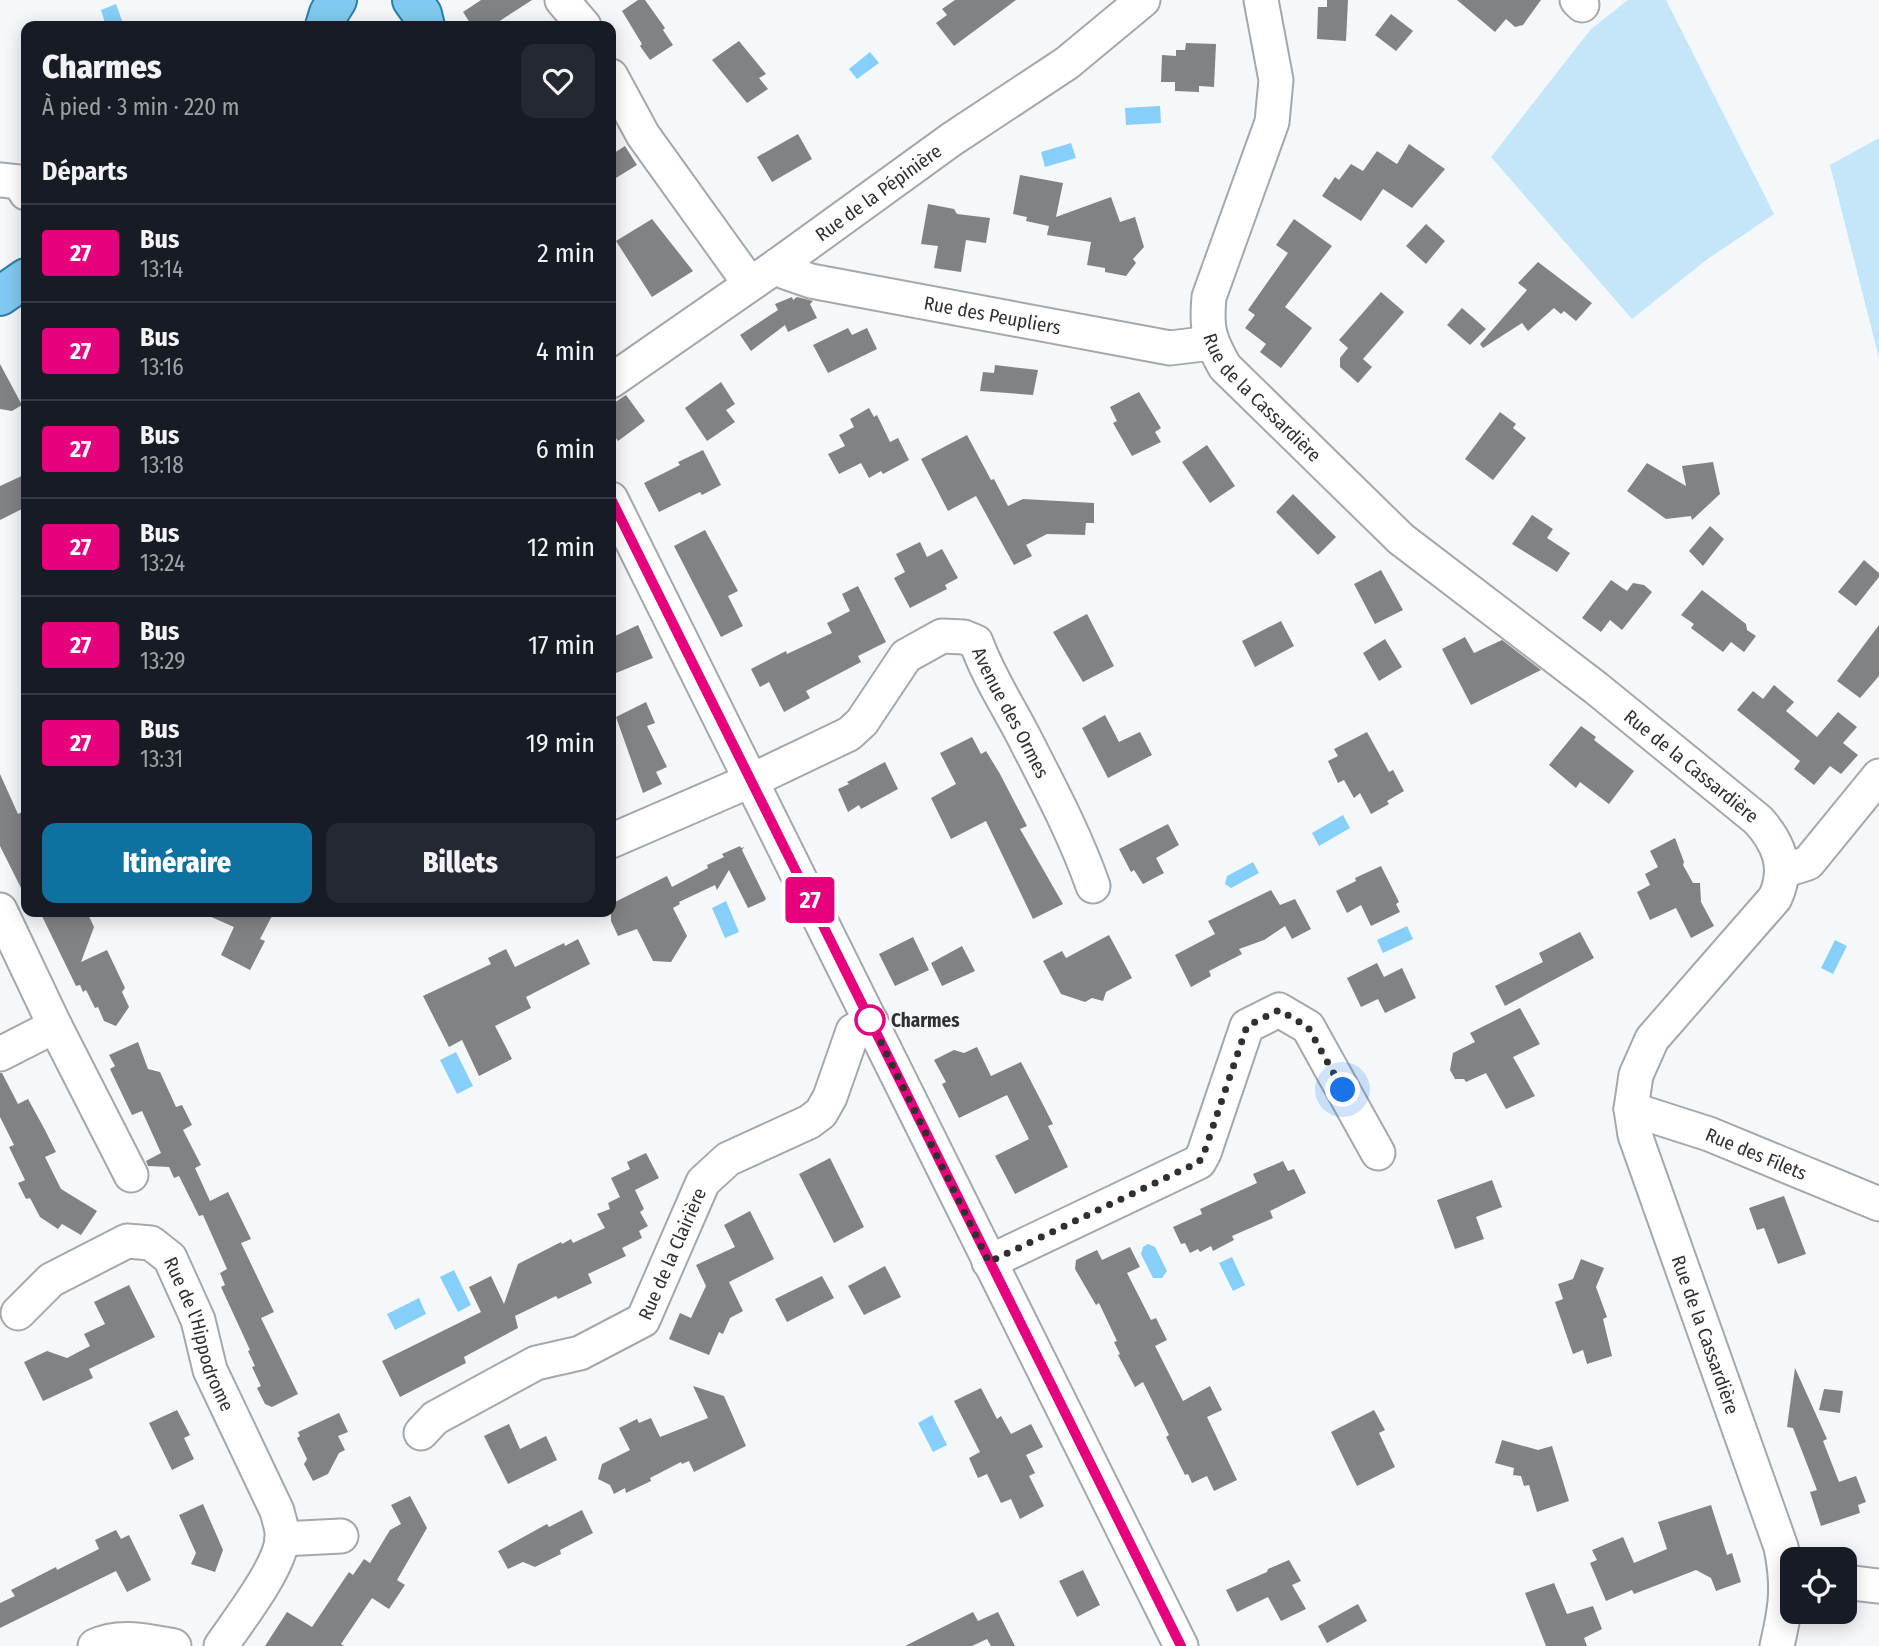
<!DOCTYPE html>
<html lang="fr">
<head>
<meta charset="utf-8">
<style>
	:root { --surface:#171b24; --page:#242831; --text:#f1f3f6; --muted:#9ea1a6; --line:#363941; --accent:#0f719f }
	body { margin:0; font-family:"Fira Sans Condensed",sans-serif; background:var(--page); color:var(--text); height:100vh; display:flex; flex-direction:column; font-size:26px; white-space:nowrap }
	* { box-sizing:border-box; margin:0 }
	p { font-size:23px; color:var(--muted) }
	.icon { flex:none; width:38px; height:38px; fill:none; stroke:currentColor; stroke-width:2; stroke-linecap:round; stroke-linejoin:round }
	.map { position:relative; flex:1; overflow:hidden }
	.drawer { position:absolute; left:21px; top:21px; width:595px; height:896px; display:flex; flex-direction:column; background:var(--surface); border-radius:14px; box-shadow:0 4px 18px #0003 }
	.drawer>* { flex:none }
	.badge { padding:0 14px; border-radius:5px; font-size:24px; line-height:46px }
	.buttons { position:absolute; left:1780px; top:1547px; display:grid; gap:14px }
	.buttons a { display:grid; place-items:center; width:77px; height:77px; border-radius:14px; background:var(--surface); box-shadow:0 4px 18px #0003; font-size:35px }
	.you { position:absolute; width:35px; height:35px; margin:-18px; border:5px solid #fff; border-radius:50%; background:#1a73e8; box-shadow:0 0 0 10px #1a73e833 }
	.map>.badge { position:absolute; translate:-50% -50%; box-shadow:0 0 0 4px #fff }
	h2 { padding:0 21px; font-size:26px; line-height:63px }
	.round { display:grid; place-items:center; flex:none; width:74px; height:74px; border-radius:14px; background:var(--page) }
	.head { display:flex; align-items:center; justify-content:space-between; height:119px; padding:0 21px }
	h1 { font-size:33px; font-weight:800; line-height:52px }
	.primary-button { display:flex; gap:14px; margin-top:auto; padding:14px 21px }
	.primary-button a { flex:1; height:80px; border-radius:14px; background:var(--accent); color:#fff; font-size:28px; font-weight:800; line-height:80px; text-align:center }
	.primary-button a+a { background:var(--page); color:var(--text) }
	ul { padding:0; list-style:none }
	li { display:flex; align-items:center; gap:21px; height:98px; padding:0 21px; border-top:2px solid var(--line) }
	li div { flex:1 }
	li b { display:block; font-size:26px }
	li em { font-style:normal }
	li .badge { min-width:77px; font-weight:700; text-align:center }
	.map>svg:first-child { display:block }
</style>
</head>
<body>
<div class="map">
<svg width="1879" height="1646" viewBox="0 0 1879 1646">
	<rect width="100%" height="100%" fill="#f4f8fa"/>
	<path fill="#c5e5f9" d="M1628 0H1666L1774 214 1705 261 1632 319 1491 157 1591 29Z
		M1879 138V358L1830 165Z"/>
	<path fill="#86cffb" d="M116 4 124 26H106L101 10Z
		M870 52 879 63 857 79 849 69Z
		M1160 106 1161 123 1126 125 1125 108Z
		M1071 143 1076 158 1045 167 1041 152Z
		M1343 815 1350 828 1319 846 1312 833Z
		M1253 862 1259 873 1231 888 1225 884 1227 876Z
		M726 901 739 932 725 938 712 908Z
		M1407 926 1413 939 1383 953 1377 940Z
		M1835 940 1847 946 1833 974 1821 968Z
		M456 1052 473 1086 457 1094 440 1060Z
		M1148 1244 1155 1247 1167 1271 1162 1278H1153L1141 1254 1143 1247Z
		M1232 1257 1245 1285 1233 1291 1219 1263Z
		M454 1270 471 1305 458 1312 440 1277Z
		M419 1298 426 1314 395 1330 387 1314Z
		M932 1415 947 1445 933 1452 918 1423Z"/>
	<path fill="#808385" d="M481 0H532L492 26H472L463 12Z
		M638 0H645L665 28 663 30 673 45 650 60 640 46 642 44 622 11Z
		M955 0H1016L954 46 936 23 947 15 942 9Z
		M1327 0H1348L1346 41 1317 39 1318 7H1327Z
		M1457 0H1541L1523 25 1515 27 1506 19 1495 32Z
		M1391 14 1413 31 1396 51 1375 35Z
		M739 41 766 74 759 78 768 89 747 103 712 60Z
		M1186 43 1216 44 1214 87 1199 86V92L1175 91V82H1161L1162 55 1176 56V50H1185Z
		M798 134 812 159 772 182 757 157Z
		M1409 144 1445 169 1412 208 1383 189 1361 221 1322 196 1335 177 1339 180 1351 164 1363 171 1377 151 1397 164Z
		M625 146 637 165 611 181V155Z
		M1020 175 1063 183 1056 217 1111 197 1120 222 1135 217 1144 247 1133 259 1136 263 1126 276 1105 272V268L1087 265 1091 242 1047 235 1049 226 1026 221 1027 217 1013 214Z
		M928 204 954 209 957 214 990 218 986 243 966 240 961 272 934 268 938 246 921 244Z
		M652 219 693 271 652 297 616 241Z
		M1294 219 1332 246 1285 307 1312 328 1281 368 1260 352 1266 344 1245 328 1255 315 1248 310 1288 253 1276 245Z
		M1426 224 1445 241 1426 264 1406 246Z
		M1538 262 1592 303 1576 321 1564 311 1561 314 1554 308 1528 331 1522 323 1483 348 1480 344 1527 290 1518 283Z
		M1381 292 1404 312 1363 359 1372 367 1358 383 1340 367V358L1348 348 1339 340Z
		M792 297 793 300 797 297 813 301 810 304 817 318 788 332 785 325 751 351 740 335 778 310 775 304Z
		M1462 308 1486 329 1470 345 1447 325Z
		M848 328 852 335 867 328 877 349 828 373 813 345Z
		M0 364 22 405 12 411 0 409Z
		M995 365 1038 370 1033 395 980 391 983 372 994 373Z
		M721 382 735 404 726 410 735 422 707 441 685 408Z
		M1139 392 1161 428 1155 432 1161 442 1132 456 1113 423 1117 421 1110 407Z
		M626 395 645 421 618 441 611 431V405Z
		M869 408 874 417 877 415 890 442 898 438 909 460 883 474 881 471 869 478 861 463 839 474 828 454 845 446 839 435 854 427 850 419Z
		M1500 412 1516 424 1513 428 1526 438 1493 480 1465 459Z
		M967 435 991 480 994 479 1008 506 1023 499 1094 503V523H1086L1085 535 1047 534 1026 545 1032 556 1014 565 976 496 948 511 921 459Z
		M1207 445 1235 486 1210 503 1182 462Z
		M703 450 721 485 702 495 700 492 659 512 644 483 680 465 678 462Z
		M1713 462 1720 494 1692 520 1691 516 1666 519 1627 491 1647 463 1686 486 1682 466Z
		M26 474V507L0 520V486Z
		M1293 494 1336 537 1318 555 1276 512Z
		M1532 515 1553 529 1547 538 1570 553 1557 572 1512 544Z
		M1710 526 1724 539 1703 566 1689 551Z
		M705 530 738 591 728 596 743 626 721 637 674 546Z
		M920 542 927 557 942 549 958 578 945 585 947 589 910 608 894 578 905 572 896 554Z
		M1864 560 1879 573V577L1856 606 1838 592Z
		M1381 570 1403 610 1375 624 1354 584Z
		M1611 580 1627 591 1633 583 1644 585 1652 592 1622 630 1610 620 1601 632 1582 618Z
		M858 586 886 642 858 656 861 662 806 691 810 698 784 712 769 682 760 687 751 669 786 651 787 654 832 633 827 623 850 611 842 594Z
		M1702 590 1746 624 1747 630 1756 636 1744 652 1731 642 1723 652 1691 628 1694 624 1681 615Z
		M1087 614 1114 666 1083 682 1053 632Z
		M1281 621 1294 646 1255 667 1242 641Z
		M638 625 653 658 616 673 611 662V638Z
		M1879 625V676L1860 698 1837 681Z
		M1465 637 1474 653 1502 640 1541 670 1471 705 1442 649Z
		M1385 639 1402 667 1379 681 1363 653Z
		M1774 685 1794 702 1786 711 1817 737 1838 712 1857 727 1843 743 1858 755 1841 774 1830 766 1814 785 1794 769 1800 761 1737 710 1753 691 1763 699Z
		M646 702 655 723 647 726 667 767 656 772 662 784 643 793 616 717Z
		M1105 715 1119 742 1140 732 1152 755 1108 778 1082 728Z
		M1581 726 1596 737 1594 740 1634 771 1609 804 1580 782 1576 788 1549 765Z
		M1367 732 1389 772 1393 770 1404 791 1387 801 1389 804 1371 814 1360 793 1354 798 1344 780 1338 783 1328 761 1338 756 1334 749Z
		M972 737 981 754 986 751 1000 774 1027 826 1020 829 1063 904 1033 919 986 821 951 839 931 798 956 784 940 753Z
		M885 762 898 789 861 809 859 805 848 812 838 789 849 784 847 782Z
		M0 774 18 814 26 810V898L0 846Z
		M1168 824 1179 845 1156 858 1164 873 1143 884 1134 870 1131 872 1119 849Z
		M1675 838 1684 862 1683 865 1693 883H1700L1701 902 1714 926 1691 938 1676 908 1650 920 1637 892 1650 885 1645 874 1658 867 1650 851Z
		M740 846 741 848 744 847 742 850 766 899 764 901 748 908 729 870 717 890 715 885 679 902 680 904 673 908 687 936 671 962 653 961 637 929 618 936 611 921V904L667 876 672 887 708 868 707 865 724 857 722 854Z
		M1381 866 1399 902 1396 904 1400 912 1371 926 1361 905 1347 913 1336 891 1356 881 1355 878Z
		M1271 890 1280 905 1295 899 1311 929 1292 939 1285 926 1264 940 1239 949 1242 954 1209 971 1211 976 1191 987 1175 955 1215 934 1208 921Z
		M40 912H87L94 927 81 962 107 950 125 988 122 992 129 1007 116 1026 104 1021 98 1007 95 1008 86 990 83 992 80 985 76 986Z
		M200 912H274L260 939 265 941 250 970 221 955 234 927Z
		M1580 932 1594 958 1505 1006 1495 986 1543 962 1539 953Z
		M1109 935 1132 978 1106 992 1103 1001 1092 998 1085 1002 1061 994 1043 961 1062 951 1066 958Z
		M913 937 929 970 895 986 879 954Z
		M578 939 590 964 526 997 531 1008 495 1026 512 1059 479 1076 462 1040 449 1047 423 996 491 964 488 958 506 949 515 967 564 943 565 946Z
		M962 946 975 971 942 986 931 963Z
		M1377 963 1384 977 1402 968 1416 998 1385 1013 1378 999 1361 1007 1347 978Z
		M1520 1008 1540 1044 1513 1057 1535 1096 1506 1109 1486 1073 1466 1082 1464 1079H1455L1450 1070 1453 1053 1475 1042 1470 1033Z
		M138 1042 148 1069 160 1072 176 1107 182 1105 192 1125 183 1130 201 1165 195 1168 210 1201 228 1192 251 1239 241 1243 274 1312 261 1318 298 1394 272 1407 265 1404 257 1388 261 1386 252 1367 255 1366 248 1351 250 1350 221 1287 225 1285 220 1273 227 1269 203 1215 199 1216 179 1176 174 1178 169 1167 148 1166 146 1161 161 1153 142 1111 132 1115 110 1069 115 1066 109 1055Z
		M977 1047 991 1076 1021 1062 1053 1124 1048 1126 1068 1167 1015 1194 995 1156 1029 1139 1007 1095 959 1118 942 1084 946 1082 934 1060 954 1050 964 1053Z
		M0 1073H2L18 1104 28 1099 45 1130 56 1152 45 1157 61 1189 97 1211 81 1235 62 1224 58 1229 40 1217 30 1198 26 1199 18 1183 25 1180 9 1147 14 1145 0 1117Z
		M646 1153 659 1178 635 1190 644 1209 640 1212 648 1226 639 1231 642 1238 622 1248 626 1256 588 1274 592 1283 558 1299 556 1296 515 1316 518 1328 464 1357 466 1363 400 1397 382 1361 481 1312 469 1287 491 1276 504 1304 518 1264 561 1242 562 1244 571 1239 573 1243 605 1228 597 1214 610 1209 608 1203 632 1191 620 1197 611 1178 630 1169 627 1162Z
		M830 1158 864 1227 834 1243 799 1174Z
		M1283 1161 1288 1171 1294 1169 1306 1193 1270 1211 1273 1218 1232 1236 1234 1240 1213 1251 1211 1246 1200 1252 1198 1249 1190 1253 1185 1243 1181 1244 1173 1227 1202 1214 1200 1209 1257 1183 1253 1174Z
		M1492 1180 1502 1207 1476 1217 1484 1239 1455 1249 1437 1200Z
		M1784 1196 1806 1254 1778 1264 1764 1228 1757 1230 1749 1208Z
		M750 1211 774 1259 729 1282 743 1311 730 1318 723 1334 719 1332 709 1355 669 1339 680 1313 691 1318 706 1286 696 1265 735 1247 724 1225Z
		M1130 1247 1140 1267 1127 1273 1151 1320 1156 1318 1167 1340 1155 1346 1183 1401 1210 1386 1222 1410 1207 1417 1237 1480 1214 1491 1207 1476 1192 1483 1188 1474 1185 1475 1166 1437 1169 1435 1143 1382 1135 1387 1118 1355 1120 1354 1114 1342 1117 1341 1099 1303 1096 1305 1075 1269 1076 1260 1097 1250 1102 1260Z
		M1581 1259 1604 1268 1596 1287 1607 1317 1603 1319 1612 1356 1587 1364 1583 1350 1573 1354 1555 1302 1563 1299 1558 1284 1573 1279Z
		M885 1266 901 1297 864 1315 848 1286Z
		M822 1276 834 1298 787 1322 775 1299Z
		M129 1285 155 1337 89 1369 93 1378 43 1401 24 1362 47 1351 67 1358 90 1346 84 1334 105 1324 94 1302Z
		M1795 1368 1827 1439 1823 1441 1839 1482 1856 1476 1866 1502 1858 1505 1860 1513 1821 1526 1810 1492 1817 1490 1793 1428 1787 1427Z
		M693 1386 724 1396 746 1446 694 1472 689 1461 682 1464 681 1462 650 1478 651 1481 626 1493 625 1488 614 1494 610 1485 598 1479 602 1464 630 1450 619 1428 637 1419 639 1423 651 1418 660 1437 708 1418Z
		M981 1388 997 1419 1001 1416 1011 1434 1031 1424 1043 1447 1026 1455 1035 1473 1029 1476 1044 1506 1020 1519 1011 1499 1001 1503 987 1474 978 1478 969 1458 980 1452 954 1401Z
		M1824 1389 1843 1391 1840 1413 1819 1410Z
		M177 1410 190 1435 184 1438 194 1459 172 1470 149 1423Z
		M1374 1410 1385 1430 1379 1433 1395 1467 1357 1486 1331 1432Z
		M339 1413 348 1432 338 1436 345 1450 339 1453 328 1474 313 1481 304 1464 307 1459 297 1438 300 1436 298 1432Z
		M509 1424 520 1449 546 1436 557 1460 508 1484 484 1436Z
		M1502 1440 1538 1450 1552 1446 1569 1501 1537 1512 1529 1485 1524 1486 1521 1476 1513 1475 1514 1468 1495 1463Z
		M410 1496 427 1528 397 1580 405 1585 389 1609 372 1598 341 1644 344 1646H265L287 1612 312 1627 349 1572 353 1575 364 1559 370 1563 390 1530 401 1524 391 1505Z
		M203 1504 223 1550 215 1572 191 1564 196 1553 179 1515Z
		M1711 1505 1727 1555 1732 1553 1741 1582 1716 1591 1711 1578 1696 1570 1634 1594 1632 1590 1606 1601 1590 1563 1597 1560 1592 1550 1623 1537 1634 1563 1667 1549 1658 1522Z
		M582 1510 593 1533 560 1550 561 1554 535 1567 523 1562 508 1569 498 1551 547 1524 549 1527Z
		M116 1530 121 1539 129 1535 151 1580 127 1592 116 1571 0 1628V1603L15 1596 11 1590 56 1567 57 1570 99 1549 95 1540Z
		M1289 1560 1301 1581 1292 1585 1306 1609 1281 1621 1268 1597 1237 1612 1226 1590 1267 1572 1268 1569Z
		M1083 1570 1100 1605 1077 1617 1059 1581Z
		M1554 1583 1567 1614 1593 1606 1602 1629 1584 1638 1587 1646H1546L1525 1593Z
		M1358 1604 1367 1621 1327 1643 1318 1626Z
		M973 1612 978 1621 998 1612 1015 1646H991L987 1639 972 1646H905Z"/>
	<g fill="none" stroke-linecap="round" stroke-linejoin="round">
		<defs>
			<g id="minor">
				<path d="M562 0 584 26"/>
				<path id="s1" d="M1261 0 1276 80 1272 122 1209 297C1206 329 1209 339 1225 367L1401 539 1596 688 1758 820C1779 843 1789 868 1775 898L1652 1039 1636 1075 1631 1109 1635 1135 1781 1547C1789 1587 1786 1607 1777 1646"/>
				<path d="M1577 0 1582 5"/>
				<path d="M611 76 643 135 750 284"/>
				<path d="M0 180 19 182 26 193"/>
				<path id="s2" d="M778 265 785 272 811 281 1170 348 1211 343"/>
				<path id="s3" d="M611 381 778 265 952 139 1067 63 1143 0"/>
				<path d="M611 499 1181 1646"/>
				<path id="s4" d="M611 841 761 776 849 734 862 722 906 656 942 636 964 637 976 642C989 678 1010 709 1027 743 1051 790 1076 837 1093 886"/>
				<path d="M1783 871 1808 863 1879 776"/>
				<path d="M0 910 55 1026 0 1054"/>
				<path d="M55 1026 131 1175"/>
				<path id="s5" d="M1631 1109 1709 1134 1879 1204"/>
				<path d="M989 1262 1199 1162 1204 1153 1247 1026 1279 1010 1308 1027 1378 1153"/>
				<path id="s6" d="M18 1313 51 1280 127 1241 151 1243 170 1258 198 1320 210 1370 277 1511C279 1520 283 1529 282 1538 281 1566 238 1621 221 1646"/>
				<path id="s7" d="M421 1433 435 1418 536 1363 580 1353 643 1320 703 1182 728 1159 809 1122 821 1113 830 1097 853 1031 871 1021"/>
				<path d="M282 1539 341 1536"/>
				<path d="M1844 1582 1879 1586"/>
				<path d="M95 1646C120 1634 147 1641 174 1646"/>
			</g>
			<path id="major" d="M412 0 422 14 425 26
				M325 26 329 13 337 0
				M0 296 26 278"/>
		</defs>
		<use href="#minor" stroke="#a5a8ab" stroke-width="37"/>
		<use href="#major" stroke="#2e7ea5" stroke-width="42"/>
		<use href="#minor" stroke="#fff" stroke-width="33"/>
		<use href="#major" stroke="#81caef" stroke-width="38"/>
	</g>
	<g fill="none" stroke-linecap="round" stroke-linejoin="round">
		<defs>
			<path id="line" d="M611 499 1181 1646"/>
		</defs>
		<use href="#line" stroke="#fff" stroke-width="16"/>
		<use href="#line" stroke="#e6007e" stroke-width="10"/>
		<path stroke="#2f3131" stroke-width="7" stroke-dasharray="0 12.6" d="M870 1020 989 1262 1199 1162 1204 1153 1247 1026 1279 1010 1308 1027 1343 1090"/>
	</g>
	<circle fill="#fff" stroke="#e6007e" stroke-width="3.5" cx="870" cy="1020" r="14"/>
	<g text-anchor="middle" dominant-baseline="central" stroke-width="5" stroke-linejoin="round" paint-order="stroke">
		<g font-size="19" fill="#2f3131" stroke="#f4f8fa">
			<text stroke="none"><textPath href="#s3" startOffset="327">Rue de la Pépinière</textPath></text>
			<text stroke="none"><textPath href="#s2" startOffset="222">Rue des Peupliers</textPath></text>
			<text stroke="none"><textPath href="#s1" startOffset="430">Rue de la Cassardière</textPath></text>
			<text stroke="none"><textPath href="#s4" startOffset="513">Avenue des Ormes</textPath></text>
			<text stroke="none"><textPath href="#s1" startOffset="998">Rue de la Cassardière</textPath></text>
			<text stroke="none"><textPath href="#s5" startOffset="133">Rue des Filets</textPath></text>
			<text stroke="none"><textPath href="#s7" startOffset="324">Rue de la Clairière</textPath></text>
			<text stroke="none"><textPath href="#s1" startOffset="1668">Rue de la Cassardière</textPath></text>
			<text stroke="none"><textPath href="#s6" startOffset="262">Rue de l'Hippodrome</textPath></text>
		</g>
		<g font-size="19" font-weight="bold" fill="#2f3131" stroke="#f4f8fa" text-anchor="start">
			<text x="891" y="1020">Charmes</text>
		</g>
	</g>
</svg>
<div class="buttons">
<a><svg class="icon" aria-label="locate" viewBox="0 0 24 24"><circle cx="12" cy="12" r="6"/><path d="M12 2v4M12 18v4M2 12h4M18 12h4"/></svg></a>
</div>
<div class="you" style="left:1343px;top:1090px"></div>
<b class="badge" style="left:810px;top:900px;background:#e6007e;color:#fff">27</b>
<section class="drawer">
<div class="head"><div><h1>Charmes</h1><p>À pied · 3 min · 220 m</p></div><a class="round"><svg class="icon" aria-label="heart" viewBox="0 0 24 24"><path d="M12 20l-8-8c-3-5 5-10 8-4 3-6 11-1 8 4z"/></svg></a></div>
<h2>Départs</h2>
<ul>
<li><span class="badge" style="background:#e6007e;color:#fff">27</span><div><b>Bus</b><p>13:14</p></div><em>2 min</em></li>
<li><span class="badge" style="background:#e6007e;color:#fff">27</span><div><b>Bus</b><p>13:16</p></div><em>4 min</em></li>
<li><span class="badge" style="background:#e6007e;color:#fff">27</span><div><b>Bus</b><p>13:18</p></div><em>6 min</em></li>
<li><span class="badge" style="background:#e6007e;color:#fff">27</span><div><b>Bus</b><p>13:24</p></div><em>12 min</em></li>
<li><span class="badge" style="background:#e6007e;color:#fff">27</span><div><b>Bus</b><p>13:29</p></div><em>17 min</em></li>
<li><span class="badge" style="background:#e6007e;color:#fff">27</span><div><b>Bus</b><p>13:31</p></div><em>19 min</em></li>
</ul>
<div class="primary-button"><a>Itinéraire</a><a>Billets</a></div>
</section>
</div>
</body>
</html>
